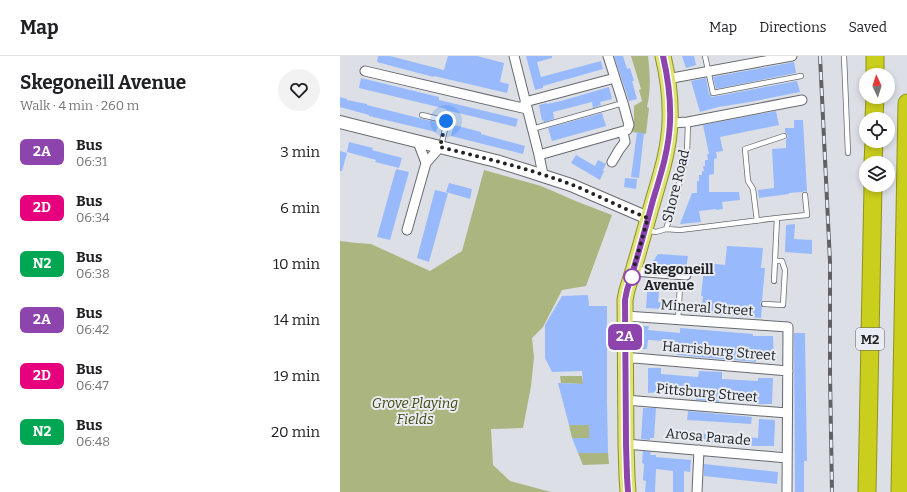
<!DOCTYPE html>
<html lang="en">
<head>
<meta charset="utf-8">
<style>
	:root { --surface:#fff; --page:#f2f2f2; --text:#202124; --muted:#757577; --line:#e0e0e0 }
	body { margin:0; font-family:Bitter,serif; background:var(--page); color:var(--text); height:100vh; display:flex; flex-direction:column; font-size:15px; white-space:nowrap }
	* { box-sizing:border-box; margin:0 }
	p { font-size:13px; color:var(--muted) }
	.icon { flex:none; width:22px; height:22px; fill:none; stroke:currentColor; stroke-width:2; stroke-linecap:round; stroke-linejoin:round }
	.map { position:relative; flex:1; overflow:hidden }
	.side { display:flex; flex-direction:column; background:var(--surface); width:340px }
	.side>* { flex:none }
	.badge { padding:0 8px; border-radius:6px; font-size:14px; line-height:26px }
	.needle { width:26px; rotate:356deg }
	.fabs { position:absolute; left:519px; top:12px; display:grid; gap:8px }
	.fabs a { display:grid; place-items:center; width:36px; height:36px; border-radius:50%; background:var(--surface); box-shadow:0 2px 6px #0003; font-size:20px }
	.you { position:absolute; width:20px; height:20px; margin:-10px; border:3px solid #fff; border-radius:50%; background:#1a73e8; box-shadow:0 0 0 6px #1a73e833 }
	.map>.badge { position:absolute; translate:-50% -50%; box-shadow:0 0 0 2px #fff }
	.round { display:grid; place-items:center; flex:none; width:42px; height:42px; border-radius:21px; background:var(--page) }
	.headline { display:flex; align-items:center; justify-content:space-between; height:68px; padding:0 20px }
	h1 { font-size:19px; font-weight:700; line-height:30px }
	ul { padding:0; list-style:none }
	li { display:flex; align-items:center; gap:12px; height:56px; padding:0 20px }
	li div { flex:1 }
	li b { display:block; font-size:15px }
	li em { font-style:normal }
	li .badge { min-width:44px; font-weight:700; text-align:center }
	header { display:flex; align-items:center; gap:24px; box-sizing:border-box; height:56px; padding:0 20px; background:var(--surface); border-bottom:1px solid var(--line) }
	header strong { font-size:19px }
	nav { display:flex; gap:22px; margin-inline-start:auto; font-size:14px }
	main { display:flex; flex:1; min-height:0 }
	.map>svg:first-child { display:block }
</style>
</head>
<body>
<header>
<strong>Map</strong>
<nav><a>Map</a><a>Directions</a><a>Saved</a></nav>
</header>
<main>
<section class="side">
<div class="headline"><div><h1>Skegoneill Avenue</h1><p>Walk · 4 min · 260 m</p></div><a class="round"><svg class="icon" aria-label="heart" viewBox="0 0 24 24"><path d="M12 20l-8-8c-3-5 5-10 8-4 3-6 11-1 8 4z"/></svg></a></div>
<ul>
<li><span class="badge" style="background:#8e44ad;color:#fff">2A</span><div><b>Bus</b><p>06:31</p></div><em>3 min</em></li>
<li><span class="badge" style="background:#e6007e;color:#fff">2D</span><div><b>Bus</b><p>06:34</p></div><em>6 min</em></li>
<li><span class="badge" style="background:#00a651;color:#fff">N2</span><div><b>Bus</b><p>06:38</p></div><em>10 min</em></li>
<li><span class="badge" style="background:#8e44ad;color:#fff">2A</span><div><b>Bus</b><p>06:42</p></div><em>14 min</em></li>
<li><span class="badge" style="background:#e6007e;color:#fff">2D</span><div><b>Bus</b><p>06:47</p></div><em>19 min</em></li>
<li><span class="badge" style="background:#00a651;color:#fff">N2</span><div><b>Bus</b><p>06:48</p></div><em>20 min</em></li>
</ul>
</section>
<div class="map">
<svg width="567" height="436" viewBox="0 0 567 436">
	<rect width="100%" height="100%" fill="#dcdfe5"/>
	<path fill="#abb57f" d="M291 0H308C310 17 311 34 307 51L309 52 306 78 292 76 294 69V50L302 45 299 34 301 33Z
		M144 114 201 130 238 146 272 159 246 230 222 234 203 271 192 282 194 301 191 330 183 372 151 373 153 409 170 425 211 436H0V185L17 187 31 188 90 215 122 195Z
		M220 320H242L243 328 221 327Z
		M229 369H249V382H232Z
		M238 397H268L269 408 243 409Z"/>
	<path fill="#98bafc" d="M38 0H50L104 14 108 0H137L164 7 160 26 169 28 167 37 94 20V21L82 18 37 6Z
		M186 0H212V2L197 6 201 21 261 5 263 13 203 30V32L195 34Z
		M274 0H283L287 13 290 12 294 25H292L297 43 289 45Z
		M342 0H354L356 9 346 12Z
		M454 6 456 17 376 33 373 21Z
		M21 22 99 41V44L178 63 176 71 106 54V53L90 49 19 32Z
		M366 22 369 38 372 41 457 25 460 36 410 46 378 51 360 56 351 25Z
		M269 31 272 43 260 46 261 49 253 52 252 46 213 56 214 63 204 66 203 64 202 65 199 49 207 47V48L221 45Z
		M0 41 7 43V44L27 48V49L99 67 96 76 29 60V59L0 51Z
		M436 55 439 69 380 81 383 95 376 96 377 102 374 103V118L369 119V136H399L400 144 382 146 383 153 376 154V153L359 155 361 166 340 168 352 137H357V125H359V119H362V115H364L363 110H365V104H368L367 98H369L363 69Z
		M262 57 266 70 212 85 208 72Z
		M454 64H463L467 136 465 135 462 136 449 137V138L419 142 418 134 434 132 432 93 446 92V83L448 80 447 78 445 76V72H454Z
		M114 69 141 76V78L185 90 183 98 111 80Z
		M297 76 304 77 299 122 291 121Z
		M9 86 33 92 32 94 62 102 59 112 35 106 36 104 7 96Z
		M0 95 7 97 2 115H0Z
		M236 99 255 110 258 104 266 108 263 114 264 115 260 124 231 107Z
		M56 113 69 116 50 184 37 181Z
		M285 122 297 123 296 133 284 131Z
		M109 127 132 133 130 143 106 136Z
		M95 134 108 137 89 206 77 202Z
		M455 168 454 183 472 184V198L445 196 446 169Z
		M387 190 423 192 421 212H425L422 245 420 247 422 251 421 262 361 257 363 240H361L364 213 366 210V207L385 209Z
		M318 198 348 200 346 213 310 210Z
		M308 224 320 225 318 246H324L323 253 306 252Z
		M248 239 249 250H267V343L268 397H238L232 382H249V369H229L218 327 243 328 242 315 212 316 205 302V269L222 240Z
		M300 270H309L308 274 340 277V272L413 278V280H433L434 303 416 304V306L368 302 337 299 338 286 308 284 307 293H298Z
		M454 277H465L467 405H464V436H455Z
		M308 312H321V318L358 321 359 315 382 316V323L418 325V322H433L432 348H417V341L380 338 379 346 356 344V337L321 334V336L308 337Z
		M303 352H316L314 382H310V384L301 383Z
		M348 355 412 361 411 368 347 364Z
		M419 363 435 364 434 390H415L342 384 343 376 418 382Z
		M303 395 311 396 310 399H316V401L351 404 350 416 344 415V436H333V415L316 413 315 436H305L306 425 303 424 304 408 302 407Z
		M364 408 438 416 437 428 364 420Z"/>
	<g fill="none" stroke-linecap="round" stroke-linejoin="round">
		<defs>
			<path id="service" d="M365 0 373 37 461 20
				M504 0 508 97
				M82 59 107 65 101 90
				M192 73 283 47
				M437 162 467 159 465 139
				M417 165 413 133 408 125 405 93 444 80
				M326 173 340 174 437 162 434 225
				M306 174 316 176 326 173 334 149 347 97 348 66
				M346 219 363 209
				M424 248 443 249 445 214 442 205H435
				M338 264 340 230"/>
			<path id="minor" d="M174 0 199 99 203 119
				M25 15 187 53
				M327 23 452 0
				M185 46 275 22
				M330 67 348 66 462 44
				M78 86 86 107
				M199 99 287 74 289 69 283 47 268 0
				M272 106 279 94 285 86 283 76
				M67 174 86 107 100 91
				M293 215 346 219
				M285 260 448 271 447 436
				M285 303 294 302 448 315
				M285 344 447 357
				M286 388 447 402
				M357 436 359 394"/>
			<path id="tertiary" d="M0 66 156 105 188 115 231 129 308 162"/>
			<path id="primary" d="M288 436 287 421 286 388 285 244 287 234C296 207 303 180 311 152 319 124 329 96 330 66 331 44 328 21 323 0"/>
			<path id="motorway" d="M535 19V0
				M534 63 535 41
				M533 107 534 85
				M527 436 533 129
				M560 436 567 47"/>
		</defs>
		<use href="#service" stroke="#676a6f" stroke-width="6"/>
		<use href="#minor" stroke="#676a6f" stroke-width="11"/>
		<use href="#tertiary" stroke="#676a6f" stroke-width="14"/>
		<use href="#primary" stroke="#8f921f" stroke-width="17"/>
		<use href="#motorway" stroke="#8f921f" stroke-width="19"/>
		<use href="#service" stroke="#fff" stroke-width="4.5"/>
		<use href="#minor" stroke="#fff" stroke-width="9"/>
		<use href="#tertiary" stroke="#fff" stroke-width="12"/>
		<use href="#primary" stroke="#dfe277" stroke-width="15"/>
		<use href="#motorway" stroke="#cace1c" stroke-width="17"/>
		<defs>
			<path id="rail" d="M480 0 490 206V318L492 436"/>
		</defs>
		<use href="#rail" stroke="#5f6164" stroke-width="4"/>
		<use href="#rail" stroke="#e9ecf2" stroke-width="2.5" stroke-dasharray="8" stroke-linecap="butt"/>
	</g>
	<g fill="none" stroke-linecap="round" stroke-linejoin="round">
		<defs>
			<path id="line" d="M288 436 287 421 286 388 285 244 287 234C297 204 305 174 313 144 321 118 329 93 330 66 331 44 328 22 323 0"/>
		</defs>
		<use href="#line" stroke="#fff" stroke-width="9"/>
		<use href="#line" stroke="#8e44ad" stroke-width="6"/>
		<path stroke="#212224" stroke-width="4" stroke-dasharray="0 7.2" d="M106 65 100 91C144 102 188 112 230 128 256 138 281 152 308 162L290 225 292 221"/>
	</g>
	<circle fill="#fff" stroke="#8e44ad" stroke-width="2" cx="292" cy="221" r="8"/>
	<g text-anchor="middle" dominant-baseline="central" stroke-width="4" stroke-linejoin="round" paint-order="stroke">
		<rect fill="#e9ecf2" stroke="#5d5f62" stroke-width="1" x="516" y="272" width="28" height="22" rx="3"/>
		<g font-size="13" font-weight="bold" fill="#212224">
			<text x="530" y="283">M2</text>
		</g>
		<g font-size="14" fill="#212224" stroke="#e9ecf2">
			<text transform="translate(336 130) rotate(-76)">Shore Road</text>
			<text transform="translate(367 252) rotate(4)">Mineral Street</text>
			<text transform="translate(379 295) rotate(5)">Harrisburg Street</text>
			<text transform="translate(367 337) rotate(5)">Pittsburg Street</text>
			<text transform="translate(368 381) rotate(5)">Arosa Parade</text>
		</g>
		<g font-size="14" font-weight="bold" fill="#212224" stroke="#e9ecf2" text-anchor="start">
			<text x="304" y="213">Skegoneill<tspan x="304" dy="16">Avenue</tspan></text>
		</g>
		<g font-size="14" font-style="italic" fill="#42490f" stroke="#e9ecf2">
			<text x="75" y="347">Grove Playing<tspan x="75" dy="16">Fields</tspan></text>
		</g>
	</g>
</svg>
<div class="fabs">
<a><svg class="needle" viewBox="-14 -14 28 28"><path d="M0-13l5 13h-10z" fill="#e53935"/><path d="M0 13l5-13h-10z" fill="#757577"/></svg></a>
<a><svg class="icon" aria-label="locate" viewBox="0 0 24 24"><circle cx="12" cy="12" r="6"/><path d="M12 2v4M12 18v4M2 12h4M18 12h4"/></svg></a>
<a><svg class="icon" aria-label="layers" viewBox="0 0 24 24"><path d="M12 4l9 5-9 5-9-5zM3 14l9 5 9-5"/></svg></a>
</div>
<div class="you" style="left:106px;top:65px"></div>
<b class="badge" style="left:285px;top:281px;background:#8e44ad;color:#fff">2A</b>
</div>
</main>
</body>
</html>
